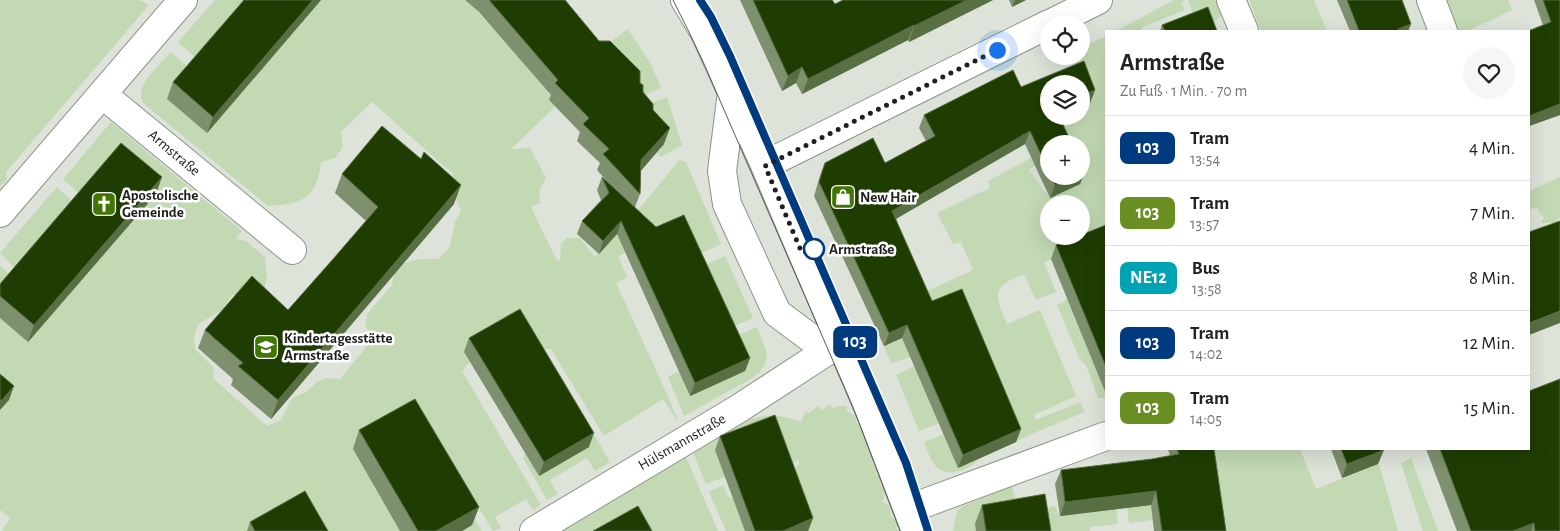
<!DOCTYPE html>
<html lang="de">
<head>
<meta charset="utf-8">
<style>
	:root { --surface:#fff; --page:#f6f6f6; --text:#222; --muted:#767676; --line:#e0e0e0 }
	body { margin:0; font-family:"Alegreya Sans",sans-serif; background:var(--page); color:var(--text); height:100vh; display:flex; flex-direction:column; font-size:19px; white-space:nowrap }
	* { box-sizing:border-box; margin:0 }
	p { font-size:16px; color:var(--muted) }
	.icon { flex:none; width:28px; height:28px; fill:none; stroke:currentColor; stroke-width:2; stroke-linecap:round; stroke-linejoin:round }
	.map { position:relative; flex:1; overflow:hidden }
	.sheet { position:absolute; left:1105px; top:30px; width:425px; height:420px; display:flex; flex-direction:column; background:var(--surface); border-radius:0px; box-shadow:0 5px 20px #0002 }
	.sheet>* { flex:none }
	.badge { padding:0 10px; border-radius:8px; font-size:18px; line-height:32px }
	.controls { position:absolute; left:1040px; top:15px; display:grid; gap:10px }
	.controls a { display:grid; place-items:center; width:50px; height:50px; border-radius:50%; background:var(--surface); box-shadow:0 5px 20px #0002; font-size:25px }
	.you { position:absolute; width:25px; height:25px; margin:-12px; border:4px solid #fff; border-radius:50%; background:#1a73e8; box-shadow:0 0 0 8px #1a73e833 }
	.map>.badge { position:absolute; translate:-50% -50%; box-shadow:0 0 0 2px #fff }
	.round { display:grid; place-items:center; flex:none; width:52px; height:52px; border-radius:26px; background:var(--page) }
	.headline { display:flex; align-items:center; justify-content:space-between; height:85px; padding:0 15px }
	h1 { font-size:24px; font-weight:600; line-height:38px }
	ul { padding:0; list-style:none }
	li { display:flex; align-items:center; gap:15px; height:65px; padding:0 15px; border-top:1px solid var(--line) }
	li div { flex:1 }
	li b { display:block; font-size:19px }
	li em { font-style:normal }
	li .badge { min-width:55px; font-weight:700; text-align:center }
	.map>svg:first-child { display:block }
</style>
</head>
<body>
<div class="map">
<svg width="1560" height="531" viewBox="0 0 1560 531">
	<rect width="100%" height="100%" fill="#dde3d9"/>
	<path fill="#c2d9b4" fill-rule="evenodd" d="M0 0H139L149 5 6 172C8 179 7 182 0 186Z
		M215 0H466L508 44 552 97 549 100 555 107 511 149 530 148 546 178 539 191 540 203 531 207 557 261 560 260 561 244 567 238H580L594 256 599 254 630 220 677 163 680 160 686 162 721 244 693 257 679 228 618 256 627 277 616 283 668 396 678 421H677L663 399 604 436 551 349H544L535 355 471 360 462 371 541 505 533 510 526 499 495 517 501 528 493 531 445 453 449 474 482 531H2L10 518 0 510V266L13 278 19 272 0 253 57 187 81 210 86 200 63 179 111 122 242 231 236 239 246 241 265 257 267 277 264 290 232 295 222 310 200 323 196 329 194 338 195 349 214 368 213 378 267 426 281 420 292 398 306 392 317 382 327 378 340 379 373 339 365 325 368 313 392 285 394 274 404 263 420 259H438L449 249 455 222 461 210 451 191 453 174 372 102 341 132 343 147 335 158 321 162C317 198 303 204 268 206L143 103C134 84 160 65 171 52L192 70 199 61 178 42Z
		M1174 0H1185L1181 2 1185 10 1143 27 1140 31H1116Z
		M1188 0H1220L1225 12 1213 23 1195 18Z
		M1249 0H1314L1327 31H1261Z
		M1443 0H1508L1512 10 1468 31H1455Z
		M628 29 651 64 661 88 633 99 592 56Z
		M1106 36V237L1044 262 1056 292 1036 300 1024 274C991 287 994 293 1007 324L1040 310 1076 396 1034 415 1036 420 1080 402 1085 412 1031 434 1016 442 985 367 911 357 891 363 871 317 973 270 961 242 953 244 937 213 990 188 988 181 1031 158 1035 165 1029 170 1050 198 1080 184 1081 144H1061L1057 116H1081V107L1090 103 1073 56H1081V48ZM1049 204H1081V236H1049Z
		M667 97 682 145 661 157 657 153 661 149V141L637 108Z
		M1560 177V217L1557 220 1555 226 1551 223H1541L1544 217 1540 214 1537 207 1529 210V191Z
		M725 256 753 318 726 330 698 268Z
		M1068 299 1106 394V398H1098L1086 365 1080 360 1057 305Z
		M757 327 767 353 766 362 760 372 749 380 684 416 668 377 679 371 690 396 730 339Z
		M915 366 940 423 919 431 896 375Z
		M828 405 832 406 833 409 838 406H847V411L855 416 857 424 866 430 865 438 874 444 877 454 872 462 877 471 875 474 882 477 880 484 886 487 887 491 882 501 890 507V515L899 524 896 528 899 531H807L785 471 795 468 799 464V459L796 462 725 477 706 484 693 453 749 420C767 413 784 415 801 422L805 412 809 413 818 406 822 410Z
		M585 419 610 462 595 471 587 458 550 480 558 494 547 500 523 458 525 454Z
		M944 434 958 468 979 459C968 471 945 479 934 464 929 457 927 449 924 442Z
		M1205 449H1300L1316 489 1379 464 1398 531H1219Z
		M686 457 718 531H564Z
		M1411 458 1438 531H1423L1401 463Z
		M1121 460 1146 467 1153 520 1129 523Z
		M723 485 729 498H733L746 531H726L709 492Z
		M1012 486 1019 516 976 531H953L957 511 963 506Z
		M1114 494 1118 524 1090 527V531H1041L1038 511 1055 506 1060 516Z"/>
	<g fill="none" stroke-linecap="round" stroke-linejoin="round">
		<defs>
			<path id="street" d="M685 0 705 33 765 165 874 421 916 531
				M1231 0 1244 31
				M1431 0 1443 31
				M1050 24 1098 0
				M732 92 722 171 727 204 777 313 828 351
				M102 94 292 250
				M765 165 1049 24
				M0 213 183 0
				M909 509 1106 436
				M534 531 738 409 841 342"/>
		</defs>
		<use href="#street" stroke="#8c9389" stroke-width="30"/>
		<use href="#street" stroke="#fff" stroke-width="28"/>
		<path stroke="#575b56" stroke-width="1" d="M673 0 689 32 705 66 853 407 900 531
			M700 0 722 39 906 463 928 531"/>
	</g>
	<path fill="#7e906e" d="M321 0 207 133 167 99 173 82Z
		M465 0H565L599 41 640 83 643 92 653 110 664 144 641 171 640 194 635 207 750 358 745 371 690 396 617 234 599 254 577 234 582 221 601 200 597 190 602 177 612 187 597 170 600 163 577 141 580 132 549 100 551 95 479 12Z
		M740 0H832L835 4 993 0 909 42 908 40 802 94 796 83 782 91Z
		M1009 0H1026L1012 7Z
		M1337 0H1402L1411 24 1408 31H1350Z
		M1534 0H1560V115L1529 126V31L1543 25Z
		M1162 25 1217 31H1160Z
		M1084 61 1095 90 1090 103 1081 106V84H1049V116H1059L1072 144H1049V176H1081V163L1085 171 1080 184 1050 198 1025 144 896 219 932 301 962 289 1021 429 1016 442 958 468 902 338 884 346 814 196 820 176 825 163 873 138 885 163 926 141 919 128 924 115 1013 70 1021 87Z
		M342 174 454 204 271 419 231 385 233 379 198 348 205 330 288 310 334 258 366 221 335 193Z
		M156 194 28 342 0 318V284Z
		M1106 225V394L1051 259 1056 245Z
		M469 338 589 447 539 476 464 352Z
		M359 430 479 507 472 525 462 531H400L353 449Z
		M720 436 813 518 808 531H745L715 450Z
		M1168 449H1214L1226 531H1154L1151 505 1060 516 1055 484 1061 470 1152 459 1170 456Z
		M1331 449H1383L1378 464 1342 478Z
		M1426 449H1529L1560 531H1457Z
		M982 505 1051 531H976L975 524Z
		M250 522 328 531H247Z"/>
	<path fill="#586f43" d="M313 0H321L207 133 213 117Z
		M967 0H993L909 42 914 26Z
		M1015 0H1026L1012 7Z
		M1411 24 1408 31H1398V29Z
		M914 25 908 40 802 94 808 79Z
		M802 67 796 83 782 91 788 76Z
		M1095 90 1090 103 1081 106V95Z
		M1560 104V115L1529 126V116Z
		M670 128 664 144 635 177 641 160Z
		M1030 131 1025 144 887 224 892 211Z
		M1085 171 1080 184 1050 198 1055 185 1074 176H1081V173Z
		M162 177 156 194 28 342 34 325Z
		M461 185 454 204 271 419 278 400Z
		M621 221 617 234 599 254 603 241Z
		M1560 311V323L1529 335V323Z
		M907 325 902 338 884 346 889 333Z
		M750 358 745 371 690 396 695 383Z
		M14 386 9 400 0 410V400Z
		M1021 429 1016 442 958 468 963 455Z
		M594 433 589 447 539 476 544 462Z
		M1384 450 1378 464 1342 478 1347 464Z
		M1156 491 1151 505 1060 516 1065 502Z
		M479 507 472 525 462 531H436Z
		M813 518 808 531H783Z
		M1534 523 1531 531H1513Z"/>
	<path fill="#1f3d03" stroke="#586f43" d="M244 0H313L213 117 173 82Z
		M489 0H565L599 41H610L640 71V83L643 85V92L653 104V110L670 128 641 160 640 194 603 154 609 149 583 124 589 118 555 83 558 80Z
		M753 0H832L835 4 843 0H967L914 26V25L808 79 802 67 788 76Z
		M1347 0H1402L1411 24 1398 29 1399 31H1359Z
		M1543 0H1560V104L1529 116 1528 31 1551 22Z
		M1208 7 1217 31H1165L1162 25Z
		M1084 61 1095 90 1081 95V84H1049V116H1059L1072 144H1049V172L1030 131 892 211 932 301 962 289 1021 429 963 455 907 325 889 333 819 182 822 172 825 163 873 138 885 163 935 136 924 115 1013 70 1021 87Z
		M382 126 421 159 424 152 461 185 278 400 238 366 243 363 205 330 252 276 288 310 334 258 378 207 342 174Z
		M121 143 162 177 34 325 0 296V284Z
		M1081 163 1085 171 1081 173Z
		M1051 176H1074L1055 185Z
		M602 177 656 227 684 215 750 358 695 383 621 221 603 241 582 221 609 193Z
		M1560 221V311L1529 323V232Z
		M1106 225V367L1056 245 1078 236H1081V235Z
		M520 309 594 433 544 462 469 338Z
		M0 374 14 386 2 400H0Z
		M1560 379V531H1535L1534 523 1513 531H1471L1440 449H1529V391Z
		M415 399 479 507 436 531H418L359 430Z
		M775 415 813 518 783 531H755L720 436Z
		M1177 449H1214L1226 531H1162L1156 491 1065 502 1061 470 1152 459 1179 454Z
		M1341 449H1383L1384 450 1347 464Z
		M305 491 328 531H255L250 522Z
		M1045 494 1051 531H986L982 505Z
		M638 506 652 531H593Z"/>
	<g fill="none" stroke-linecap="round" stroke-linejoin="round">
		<defs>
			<path id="line" d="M700 0 711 17 730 56 906 463 928 531"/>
		</defs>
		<use href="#line" stroke="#fff" stroke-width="11"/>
		<use href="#line" stroke="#003b80" stroke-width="8"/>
		<path stroke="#1d201c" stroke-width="5" stroke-dasharray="0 9" d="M814 249 802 253 765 166 997 50"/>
	</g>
	<defs>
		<symbol id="shop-square" viewBox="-11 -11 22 22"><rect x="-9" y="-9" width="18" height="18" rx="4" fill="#417604" stroke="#fff"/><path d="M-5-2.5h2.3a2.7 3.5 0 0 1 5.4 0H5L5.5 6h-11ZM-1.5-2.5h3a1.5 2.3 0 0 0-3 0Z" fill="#fff"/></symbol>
		<symbol id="church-square" viewBox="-11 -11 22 22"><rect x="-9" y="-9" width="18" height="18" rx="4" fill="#417604" stroke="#fff"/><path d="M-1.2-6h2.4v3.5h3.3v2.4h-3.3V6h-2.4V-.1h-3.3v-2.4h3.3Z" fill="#fff"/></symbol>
		<symbol id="school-square" viewBox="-11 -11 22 22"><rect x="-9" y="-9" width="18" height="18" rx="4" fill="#417604" stroke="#fff"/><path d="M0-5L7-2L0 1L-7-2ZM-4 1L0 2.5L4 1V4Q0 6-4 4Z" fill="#fff"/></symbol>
	</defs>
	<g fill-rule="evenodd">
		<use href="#shop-square" x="829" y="183" width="28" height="28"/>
		<use href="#church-square" x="90" y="190" width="28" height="28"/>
		<use href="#school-square" x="252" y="333" width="28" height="28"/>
	</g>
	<circle fill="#fff" stroke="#003b80" stroke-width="2.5" cx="814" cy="249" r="10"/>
	<g text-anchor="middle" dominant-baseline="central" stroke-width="5" stroke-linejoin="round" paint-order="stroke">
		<g font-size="15" fill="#1d201c" stroke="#fff">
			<text transform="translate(174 153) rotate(40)">Armstraße</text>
			<text transform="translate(682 442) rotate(-30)">Hülsmannstraße</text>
		</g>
		<g font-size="15" font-weight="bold" fill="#1d201c" stroke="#fff" text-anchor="start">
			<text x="122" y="195">Apostolische<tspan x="122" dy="17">Gemeinde</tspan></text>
			<text x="860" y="197">New Hair</text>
			<text x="284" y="338">Kindertagesstätte<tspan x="284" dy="17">Armstraße</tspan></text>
		</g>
		<g font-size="15" font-weight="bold" fill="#1d201c" stroke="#fff" text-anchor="start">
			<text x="829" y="249">Armstraße</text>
		</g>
	</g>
</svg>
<div class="controls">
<a><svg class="icon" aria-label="locate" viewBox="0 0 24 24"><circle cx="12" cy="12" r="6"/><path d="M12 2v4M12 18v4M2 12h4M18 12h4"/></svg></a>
<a><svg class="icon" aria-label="layers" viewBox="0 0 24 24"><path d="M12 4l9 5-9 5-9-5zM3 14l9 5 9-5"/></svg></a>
<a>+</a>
<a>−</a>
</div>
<div class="you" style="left:997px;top:50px"></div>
<b class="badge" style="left:855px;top:342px;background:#003b80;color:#fff">103</b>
<section class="sheet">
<div class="headline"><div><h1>Armstraße</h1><p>Zu Fuß · 1 Min. · 70 m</p></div><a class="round"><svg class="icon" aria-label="heart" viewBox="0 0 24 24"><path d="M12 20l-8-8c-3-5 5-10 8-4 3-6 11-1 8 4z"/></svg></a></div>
<ul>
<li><span class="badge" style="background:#003b80;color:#fff">103</span><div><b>Tram</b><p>13:54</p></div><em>4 Min.</em></li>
<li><span class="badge" style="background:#6b8e23;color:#fff">103</span><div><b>Tram</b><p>13:57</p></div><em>7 Min.</em></li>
<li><span class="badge" style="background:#00a3b4;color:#fff">NE12</span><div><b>Bus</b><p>13:58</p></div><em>8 Min.</em></li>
<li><span class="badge" style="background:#003b80;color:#fff">103</span><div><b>Tram</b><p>14:02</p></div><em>12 Min.</em></li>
<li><span class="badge" style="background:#6b8e23;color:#fff">103</span><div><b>Tram</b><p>14:05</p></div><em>15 Min.</em></li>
</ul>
</section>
</div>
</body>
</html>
